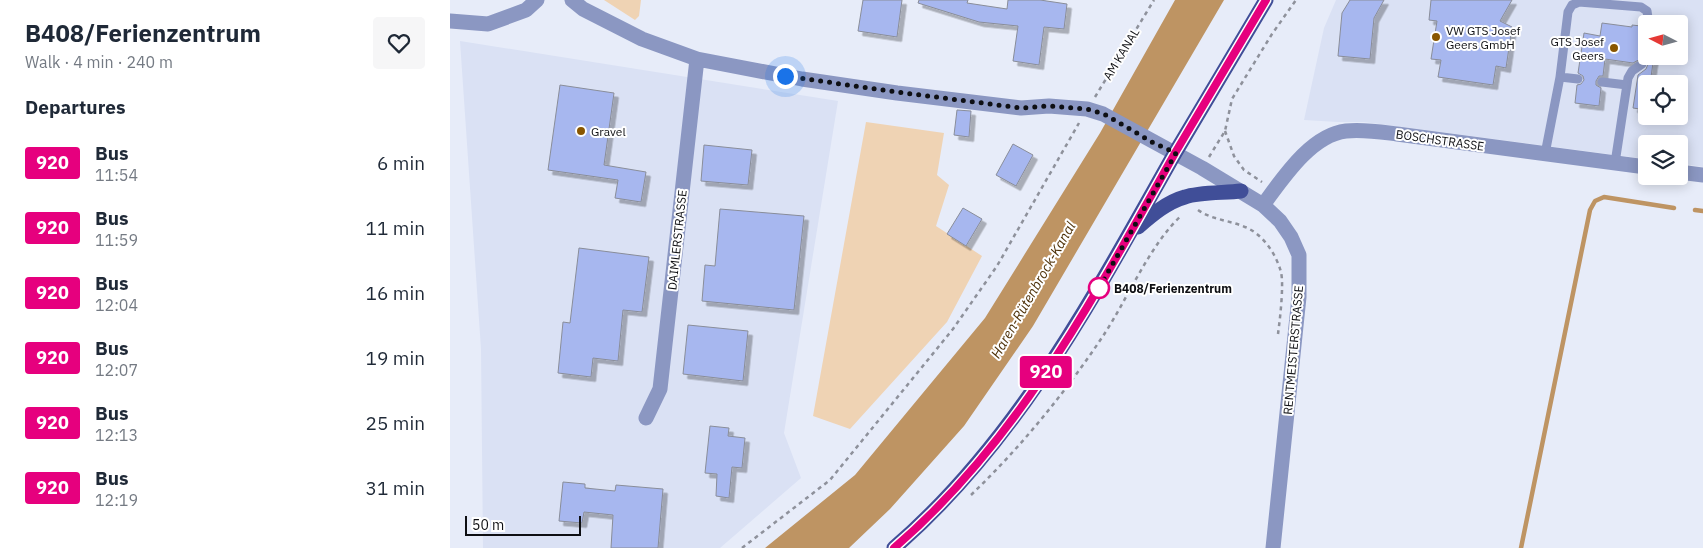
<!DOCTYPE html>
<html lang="en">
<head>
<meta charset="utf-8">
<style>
	:root { --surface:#fff; --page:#f6f6f7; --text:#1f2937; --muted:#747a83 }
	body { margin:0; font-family:"IBM Plex Sans",sans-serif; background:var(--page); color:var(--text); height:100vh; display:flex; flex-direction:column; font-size:19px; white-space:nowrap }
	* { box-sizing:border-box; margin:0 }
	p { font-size:16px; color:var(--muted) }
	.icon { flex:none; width:28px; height:28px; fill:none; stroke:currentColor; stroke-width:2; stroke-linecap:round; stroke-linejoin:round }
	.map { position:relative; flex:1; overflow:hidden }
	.panel { display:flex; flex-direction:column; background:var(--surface); width:450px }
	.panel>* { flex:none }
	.badge { padding:0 10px; border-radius:4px; font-size:18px; line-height:32px }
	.needle { width:32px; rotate:276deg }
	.controls { position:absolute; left:1188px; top:15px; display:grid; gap:10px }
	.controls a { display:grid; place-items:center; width:50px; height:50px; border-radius:5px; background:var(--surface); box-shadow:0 2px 12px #0003; font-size:25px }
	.scale { position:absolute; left:15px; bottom:12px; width:116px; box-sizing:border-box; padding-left:5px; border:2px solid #0e0f13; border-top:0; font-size:14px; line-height:18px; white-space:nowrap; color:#0e0f13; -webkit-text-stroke:4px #fff; paint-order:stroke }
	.you { position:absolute; width:25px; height:25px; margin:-12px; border:4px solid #fff; border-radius:50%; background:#1a73e8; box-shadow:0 0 0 8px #1a73e833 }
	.map>.badge { position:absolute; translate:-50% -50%; box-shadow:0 0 0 2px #fff }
	h2 { padding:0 25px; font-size:19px; line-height:45px }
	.round { display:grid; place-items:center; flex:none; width:52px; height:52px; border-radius:5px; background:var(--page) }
	.headline { display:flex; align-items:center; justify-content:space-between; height:85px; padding:0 25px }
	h1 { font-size:24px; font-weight:700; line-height:38px }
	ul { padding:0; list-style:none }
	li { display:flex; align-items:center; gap:15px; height:65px; padding:0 25px }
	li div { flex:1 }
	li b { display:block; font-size:19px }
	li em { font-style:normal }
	li .badge { min-width:55px; font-weight:700; text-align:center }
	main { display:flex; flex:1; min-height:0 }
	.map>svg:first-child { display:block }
</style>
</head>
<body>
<main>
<section class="panel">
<div class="headline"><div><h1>B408/Ferienzentrum</h1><p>Walk · 4 min · 240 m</p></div><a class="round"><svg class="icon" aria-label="heart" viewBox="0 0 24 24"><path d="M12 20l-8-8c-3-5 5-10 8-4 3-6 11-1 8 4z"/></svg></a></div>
<h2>Departures</h2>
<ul>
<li><span class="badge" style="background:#e6007e;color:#fff">920</span><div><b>Bus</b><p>11:54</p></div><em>6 min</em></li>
<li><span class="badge" style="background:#e6007e;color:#fff">920</span><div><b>Bus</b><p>11:59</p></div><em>11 min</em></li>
<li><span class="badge" style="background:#e6007e;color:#fff">920</span><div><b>Bus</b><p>12:04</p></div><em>16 min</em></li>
<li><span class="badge" style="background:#e6007e;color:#fff">920</span><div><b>Bus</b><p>12:07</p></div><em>19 min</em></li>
<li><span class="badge" style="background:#e6007e;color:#fff">920</span><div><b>Bus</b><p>12:13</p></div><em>25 min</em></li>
<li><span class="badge" style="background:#e6007e;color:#fff">920</span><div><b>Bus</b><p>12:19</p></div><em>31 min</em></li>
</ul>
</section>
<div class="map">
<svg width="1253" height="548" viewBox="0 0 1253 548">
	<defs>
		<filter id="shadow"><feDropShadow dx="4.5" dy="4.5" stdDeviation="0" flood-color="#0004"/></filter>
	</defs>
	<rect width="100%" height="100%" fill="#e7ecf9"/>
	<path fill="#dae1f4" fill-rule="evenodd" d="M886 0H1253V167L1229 163V144H1196V159L914 122H888L854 120 874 28ZM1196 24H1229V56H1196ZM1196 84H1229V116H1196Z
		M10 41 388 101 334 433 351 478 270 548H33L31 349Z"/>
	<path fill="#efd3b4" d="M154 0H191L189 16 185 20Z
		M416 122 494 133 487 175 499 185 486 226 532 256 497 322 400 429 363 416Z"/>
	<path fill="#be9463" d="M725 0H774L583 326 514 426 440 509 399 548H315L405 475 535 318 650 133Z"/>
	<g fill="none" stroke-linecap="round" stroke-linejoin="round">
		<path stroke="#be9463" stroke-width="4.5" d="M1245 210 1253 211
			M1071 548 1140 210 1145 201 1154 197 1224 208"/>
	</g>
	<path fill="#a7b7ef" stroke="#898d99" filter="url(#shadow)" d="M413 0H452L447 37 408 31Z
		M469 0H518L517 3 557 9 558 0H590L617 4 614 29 594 27 589 65 563 61 568 26 529 22 468 3Z
		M900 0H934L924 18 920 59 888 56 892 13Z
		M981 0H1062L1050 21 1062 27 1056 68 1046 66 1043 85 988 77 991 60 981 59 987 21 979 20Z
		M1152 23 1182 27V25L1191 26 1196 30V56H1204L1200 84H1196V110L1183 108 1188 75 1196 69 1198 64 1197 60 1192 58 1183 63 1155 59 1153 76H1149L1146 81V85L1151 88 1149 106 1125 103 1127 85 1131 84 1134 80 1133 76 1128 73 1134 33 1150 36Z
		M110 85 164 93 154 165 196 172 191 202 165 198 168 180 98 170Z
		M507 110 521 111 519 137 504 135Z
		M563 144 583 155 566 186 546 175Z
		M254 145 302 150 298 185 251 181Z
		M513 208 532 219 516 246 497 234Z
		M270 209 354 216 344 310 252 301 255 265 265 266Z
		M129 248 199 257 192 312 173 310 168 361 143 358 141 377 108 373 113 322 120 323Z
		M238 325 298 331 293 381 233 374Z
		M260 426 279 428 278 436 295 438 292 468 282 467 279 498 266 496 267 474 255 473Z
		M113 482 135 484V488L165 491 166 485 213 489 208 548H161L163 515 134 512 132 523 109 521Z"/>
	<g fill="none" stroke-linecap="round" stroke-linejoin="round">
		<path stroke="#8e919b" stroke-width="2.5" stroke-dasharray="4 4" stroke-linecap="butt" d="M645 97 704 0
			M775 131 784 156 794 170 812 182
			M759 157 775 131 782 99 822 34 846 0
			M748 210C762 220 779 220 795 227 813 234 826 254 831 272 834 285 830 319 828 334
			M521 495C570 448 615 393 653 336 677 300 700 244 732 215
			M292 548 380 480 503 329 547 266 629 123"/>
		<path stroke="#8b97c2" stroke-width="9" d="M1110 77 1128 79
			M1152 82 1177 85
			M1095 154 1110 77 1118 12 1122 5 1129 2 1191 7 1197 11 1198 18 1197 24
			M1165 163 1178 78 1182 71 1192 64"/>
		<path stroke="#8b97c2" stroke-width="15" d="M122 0 133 9 192 39 247 59 352 79 447 93 571 108 599 106 637 109 653 114 752 168 813 205 830 221 841 237 849 255V297L823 548
			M0 21 38 24 76 10 87 0
			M1229 172 1253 175
			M813 205C833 178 861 135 896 131 913 129 931 132 947 134L1196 167
			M196 418 210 389 247 59"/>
		<path stroke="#404e98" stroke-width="15" d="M688 227C702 215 717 202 735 197 749 192 775 193 791 191
			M444 548C569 440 645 294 725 153 755 102 786 51 816 0"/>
	</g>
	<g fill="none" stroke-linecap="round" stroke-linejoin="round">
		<defs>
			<path id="line" d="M444 548C569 441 646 294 725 153 755 102 786 51 816 0"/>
		</defs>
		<use href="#line" stroke="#fff" stroke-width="11"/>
		<use href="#line" stroke="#e6007e" stroke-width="8"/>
		<path stroke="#0e0f13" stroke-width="5" stroke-dasharray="0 9" d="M335 76 447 92 571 108 599 106 637 109 654 114 702 142 726 153 649 288"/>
	</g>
	<g fill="#895600" stroke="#fff" stroke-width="2">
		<circle cx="986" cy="37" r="5"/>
		<circle cx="1164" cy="48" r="5"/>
		<circle cx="131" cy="131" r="5"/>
	</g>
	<circle fill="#fff" stroke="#e6007e" stroke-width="2.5" cx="649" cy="288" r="10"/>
	<g text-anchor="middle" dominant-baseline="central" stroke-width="4" stroke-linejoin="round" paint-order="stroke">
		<g font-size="12" fill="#0e0f13" stroke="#fff" text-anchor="start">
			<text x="996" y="30">VW GTS Josef<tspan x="996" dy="14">Geers GmbH</tspan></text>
			<text x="1154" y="41" text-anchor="end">GTS Josef<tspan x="1154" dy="14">Geers</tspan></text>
			<text x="141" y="131">Gravel</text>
		</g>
		<g font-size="12" fill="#0e0f13" stroke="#fff">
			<text transform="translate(671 54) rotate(-59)">AM KANAL</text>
			<text transform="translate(990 140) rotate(8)">BOSCHSTRASSE</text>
			<text transform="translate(227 240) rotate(-84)">DAIMLERSTRASSE</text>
			<text transform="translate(843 350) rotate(-85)">RENTMEISTERSTRASSE</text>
		</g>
		<g font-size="12" font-weight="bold" fill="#0e0f13" stroke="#fff" text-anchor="start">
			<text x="664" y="288">B408/Ferienzentrum</text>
		</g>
		<g font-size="14" font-style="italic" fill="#4e3108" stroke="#fff">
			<text transform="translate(583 290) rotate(-60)">Haren-Rütenbrock-Kanal</text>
		</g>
	</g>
</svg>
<div class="controls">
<a><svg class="needle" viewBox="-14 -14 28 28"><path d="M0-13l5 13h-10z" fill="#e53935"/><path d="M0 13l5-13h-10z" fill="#747a83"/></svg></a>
<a><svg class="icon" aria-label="locate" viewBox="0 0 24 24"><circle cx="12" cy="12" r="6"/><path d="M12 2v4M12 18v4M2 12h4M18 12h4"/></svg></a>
<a><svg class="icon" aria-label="layers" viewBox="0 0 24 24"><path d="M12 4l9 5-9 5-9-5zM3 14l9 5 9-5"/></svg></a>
</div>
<div class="scale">50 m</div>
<div class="you" style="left:335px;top:76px"></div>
<b class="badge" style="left:596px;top:372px;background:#e6007e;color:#fff">920</b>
</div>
</main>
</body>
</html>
